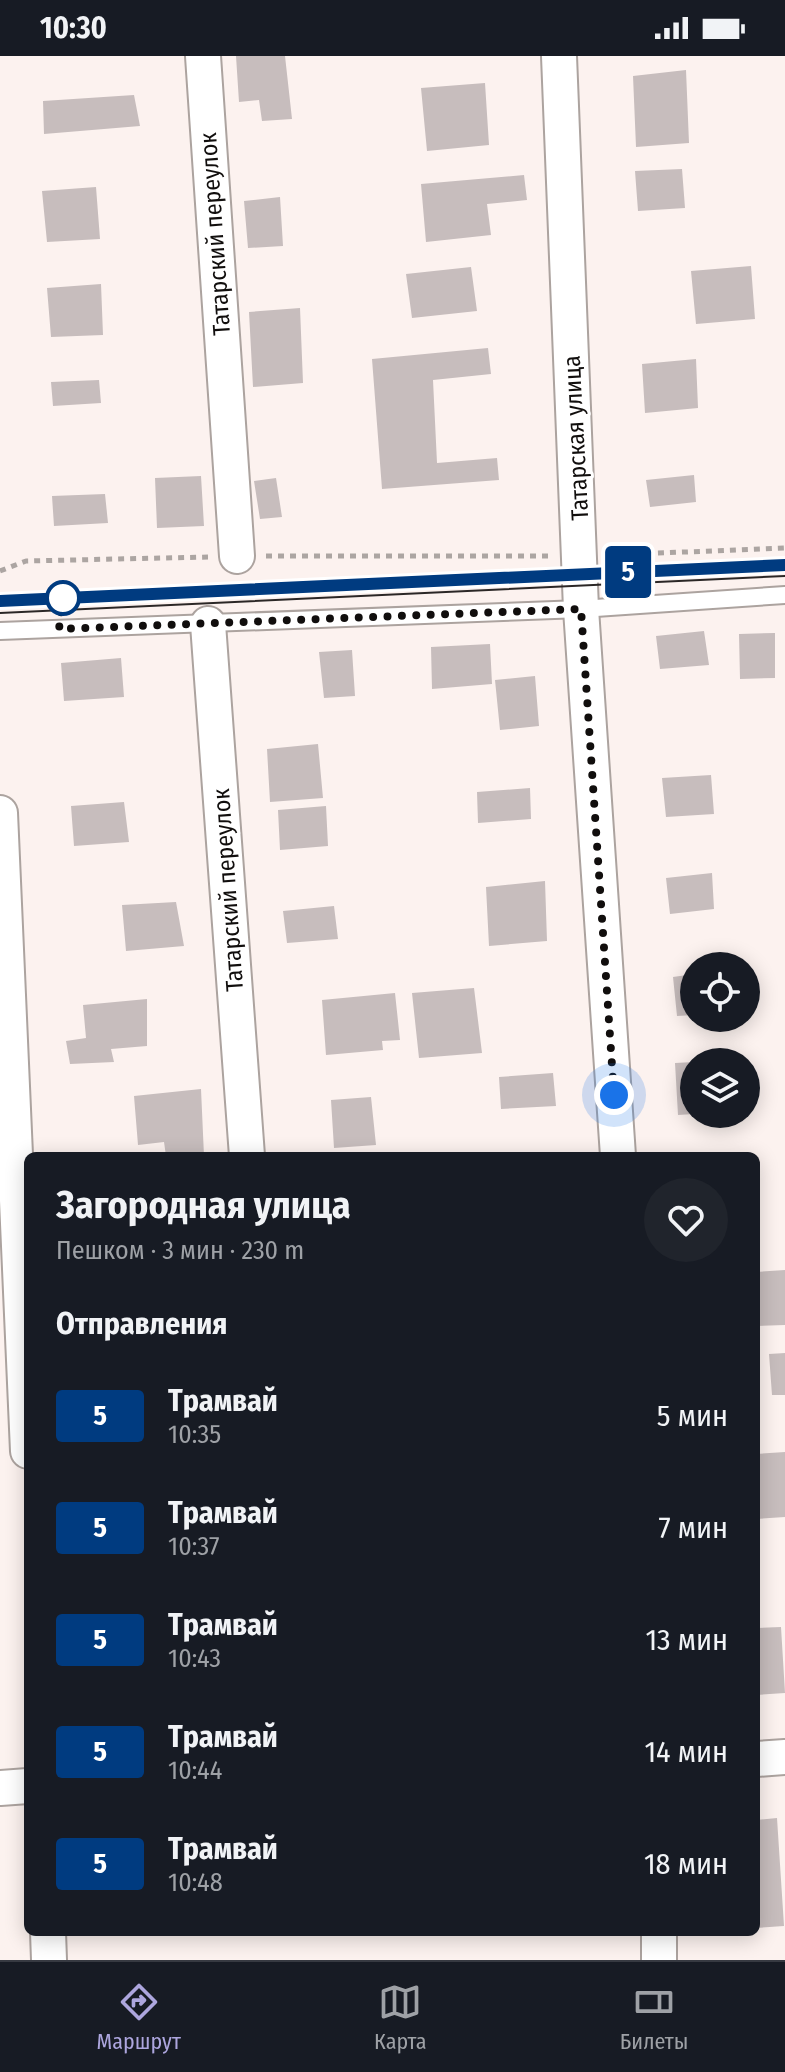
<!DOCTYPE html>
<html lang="ru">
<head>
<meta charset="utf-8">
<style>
	:root { --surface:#171b24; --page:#20242c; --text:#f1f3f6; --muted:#9ea1a6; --line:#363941; --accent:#ada6de }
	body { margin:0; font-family:"Fira Sans Condensed",sans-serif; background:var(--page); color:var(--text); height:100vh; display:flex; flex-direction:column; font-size:30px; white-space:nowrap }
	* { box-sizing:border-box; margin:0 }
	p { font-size:26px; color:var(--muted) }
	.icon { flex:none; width:44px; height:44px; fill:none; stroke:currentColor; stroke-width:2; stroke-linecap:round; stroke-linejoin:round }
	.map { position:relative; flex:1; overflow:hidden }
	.panel { position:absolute; left:24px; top:1096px; width:736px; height:784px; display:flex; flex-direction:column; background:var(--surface); border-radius:12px; box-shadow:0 4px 20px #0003 }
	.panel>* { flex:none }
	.badge { padding:0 16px; border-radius:6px; font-size:28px; line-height:52px }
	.fabs { position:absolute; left:680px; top:896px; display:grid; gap:16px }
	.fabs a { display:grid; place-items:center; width:80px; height:80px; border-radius:50%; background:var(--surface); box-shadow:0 4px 20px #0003; font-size:40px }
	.you { position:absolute; width:40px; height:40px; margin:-20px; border:6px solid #fff; border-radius:50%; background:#1a73e8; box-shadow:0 0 0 12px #1a73e833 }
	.map>.badge { position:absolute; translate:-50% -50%; box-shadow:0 0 0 4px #fff }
	h2 { padding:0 32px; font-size:30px; line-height:72px }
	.round { display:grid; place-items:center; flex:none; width:84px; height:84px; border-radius:42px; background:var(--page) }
	.headline { display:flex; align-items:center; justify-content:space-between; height:136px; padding:0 32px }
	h1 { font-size:38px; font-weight:700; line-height:60px }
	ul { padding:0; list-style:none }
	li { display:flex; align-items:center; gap:24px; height:112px; padding:0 32px }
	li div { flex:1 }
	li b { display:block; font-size:30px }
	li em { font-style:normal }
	li .badge { min-width:88px; font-weight:700; text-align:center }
	.status { display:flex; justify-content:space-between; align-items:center; height:56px; padding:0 40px; background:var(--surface); direction:ltr }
	.status svg { height:22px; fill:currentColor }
	.menu { display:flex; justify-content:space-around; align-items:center; height:112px; border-top:2px solid var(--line); background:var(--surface); font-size:22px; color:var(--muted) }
	.menu a { display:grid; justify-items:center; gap:4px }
	.menu .selected { color:var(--accent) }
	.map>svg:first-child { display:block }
</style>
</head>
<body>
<div class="status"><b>10:30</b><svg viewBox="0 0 49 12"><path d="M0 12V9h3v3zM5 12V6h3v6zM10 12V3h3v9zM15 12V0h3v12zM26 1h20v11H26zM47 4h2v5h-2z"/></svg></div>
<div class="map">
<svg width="785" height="1904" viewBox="0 0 785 1904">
	<rect width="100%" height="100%" fill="#fcf2ef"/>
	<path fill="#c7bdbd" d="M236 0H285L292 63 262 65 259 44 239 46Z
		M686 14 689 87 636 91 633 20Z
		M485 27 489 89 427 95 421 32Z
		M134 39 140 70 44 78 43 45Z
		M682 113 685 152 638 155 635 115Z
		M524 119 527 144 487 148 491 179 426 186 421 128Z
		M96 131 100 183 47 186 42 135Z
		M280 141 283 190 248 192 244 145Z
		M751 210 755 263 696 268 691 215Z
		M471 211 477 255 412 262 406 218Z
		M101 228 103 279 51 281 47 232Z
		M300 252 303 327 253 331 249 256Z
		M488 292 491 318 433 324 437 407 497 402 499 424 382 433 372 303Z
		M696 303 698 352 645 357 642 308Z
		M99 324 101 347 53 350 51 326Z
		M694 419 696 446 650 451 646 424Z
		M201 420 204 470 157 472 155 422Z
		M276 422 282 461 260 463 254 425Z
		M105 438 108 467 54 470 52 440Z
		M704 575 709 609 660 613 656 580Z
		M775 577V622L740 623 739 578Z
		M490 588 492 628 432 633 431 591Z
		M352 594 355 640 324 642 319 596Z
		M121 602 124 641 64 645 61 607Z
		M535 620 539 670 500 674 495 624Z
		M318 688 323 742 270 746 267 693Z
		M711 719 714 758 666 761 662 722Z
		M530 732 531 763 478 767 477 736Z
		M124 746 129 786 74 790 71 750Z
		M326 750 328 790 280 794 278 754Z
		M712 817 714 853 670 858 666 822Z
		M545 825 547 885 489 890 486 831Z
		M176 846 184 890 126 895 122 849Z
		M334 850 338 883 287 887 283 855Z
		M694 918V959L677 960 673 921Z
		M474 932 482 997 419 1002 412 937Z
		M395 937 400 984 382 985 383 994 326 999 322 944Z
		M147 943V990L111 993 114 1006 70 1008 66 985 86 982 83 949Z
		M694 1006V1058L678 1059 675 1007Z
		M553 1017 556 1050 501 1053 499 1021Z
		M201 1033 204 1100H166L164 1086 138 1089 134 1040Z
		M371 1041 376 1089 334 1092 331 1044Z
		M785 1214V1269L756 1270V1216Z
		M785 1297V1339H772L769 1298Z
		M785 1396V1461L756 1463V1398Z
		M781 1571 785 1637 756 1639V1572Z
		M777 1762 784 1870 756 1872V1764Z"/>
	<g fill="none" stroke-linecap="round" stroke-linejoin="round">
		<defs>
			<path id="lane" d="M0 575 581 553 785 539"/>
			<path id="street" d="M203 0 237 500
				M559 0 581 553 618 1100
				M208 568 247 1100
				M0 757 28 1395
				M756 1703 785 1701
				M0 1732 28 1730
				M48 1876 49 1904
				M659 1876V1904"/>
		</defs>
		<use href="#lane" stroke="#aca39f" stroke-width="20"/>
		<use href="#street" stroke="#aca39f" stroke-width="38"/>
		<path stroke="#aca5a2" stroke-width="5" stroke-dasharray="6 6" stroke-linecap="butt" d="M610 499 785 492
			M266 500H548
			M0 515 26 505 208 501"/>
		<use href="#lane" stroke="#fff" stroke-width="16"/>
		<use href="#street" stroke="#fff" stroke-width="34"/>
		<path stroke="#2b2726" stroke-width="2" d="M0 557 785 520"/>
	</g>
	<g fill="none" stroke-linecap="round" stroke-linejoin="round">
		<defs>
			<path id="line" d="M0 545 785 509"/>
		</defs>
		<use href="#line" stroke="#fff" stroke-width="18"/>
		<use href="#line" stroke="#003b80" stroke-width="12"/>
		<path stroke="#110e0d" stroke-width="8" stroke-dasharray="0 14.4" d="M63 542 59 573 581 553 614 1039"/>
	</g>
	<circle fill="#fff" stroke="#003b80" stroke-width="4" cx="63" cy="542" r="16"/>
	<g text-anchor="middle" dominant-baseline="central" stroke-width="6" stroke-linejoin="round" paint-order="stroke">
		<g font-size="24" fill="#110e0d" stroke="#fff">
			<text transform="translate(215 178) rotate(-94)">Татарский переулок</text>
			<text transform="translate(576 382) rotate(-93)">Татарская улица</text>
			<text transform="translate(228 834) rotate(-94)">Татарский переулок</text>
		</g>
	</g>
</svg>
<div class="fabs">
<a><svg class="icon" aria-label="locate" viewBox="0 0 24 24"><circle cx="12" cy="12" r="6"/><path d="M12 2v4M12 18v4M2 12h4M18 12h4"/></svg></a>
<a><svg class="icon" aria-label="layers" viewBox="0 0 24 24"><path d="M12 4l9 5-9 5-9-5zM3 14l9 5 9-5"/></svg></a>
</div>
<div class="you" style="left:614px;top:1039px"></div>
<b class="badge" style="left:628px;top:516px;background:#003b80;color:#fff">5</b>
<section class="panel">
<div class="headline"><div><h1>Загородная улица</h1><p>Пешком · 3 мин · 230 m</p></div><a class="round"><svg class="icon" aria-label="heart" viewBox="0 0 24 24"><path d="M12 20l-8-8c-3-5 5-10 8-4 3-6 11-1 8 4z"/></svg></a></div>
<h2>Отправления</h2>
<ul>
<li><span class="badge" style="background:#003b80;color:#fff">5</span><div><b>Трамвай</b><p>10:35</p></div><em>5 мин</em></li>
<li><span class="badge" style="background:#003b80;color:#fff">5</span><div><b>Трамвай</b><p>10:37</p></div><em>7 мин</em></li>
<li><span class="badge" style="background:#003b80;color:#fff">5</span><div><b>Трамвай</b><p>10:43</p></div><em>13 мин</em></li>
<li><span class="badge" style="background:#003b80;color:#fff">5</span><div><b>Трамвай</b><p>10:44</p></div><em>14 мин</em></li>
<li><span class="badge" style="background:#003b80;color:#fff">5</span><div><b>Трамвай</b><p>10:48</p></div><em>18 мин</em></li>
</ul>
</section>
</div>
<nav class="menu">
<a class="selected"><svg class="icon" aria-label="directions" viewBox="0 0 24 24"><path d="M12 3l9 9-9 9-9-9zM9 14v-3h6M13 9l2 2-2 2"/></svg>Маршрут</a>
<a><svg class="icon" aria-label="map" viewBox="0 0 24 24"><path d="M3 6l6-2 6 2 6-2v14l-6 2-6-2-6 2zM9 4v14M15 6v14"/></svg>Карта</a>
<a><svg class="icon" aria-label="tickets" viewBox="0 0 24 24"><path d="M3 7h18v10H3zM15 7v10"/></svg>Билеты</a>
</nav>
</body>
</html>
